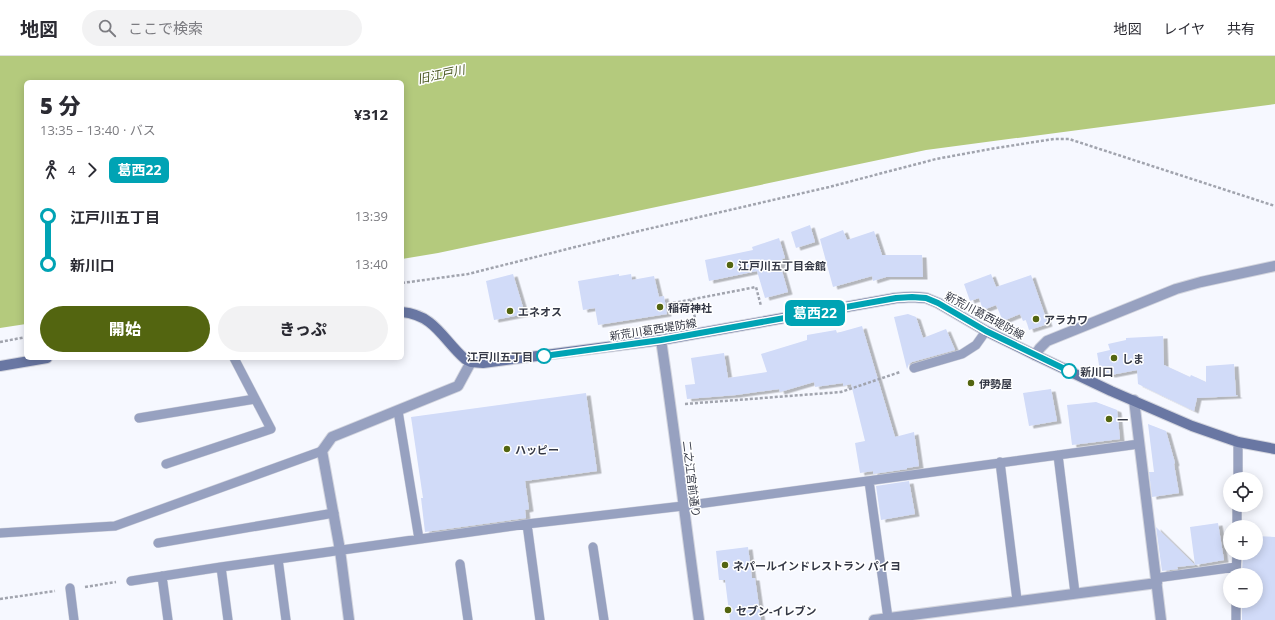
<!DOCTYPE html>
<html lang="ja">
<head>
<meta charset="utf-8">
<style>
	:root { --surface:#fff; --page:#f2f2f3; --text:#2b2b33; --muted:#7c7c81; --line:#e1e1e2; --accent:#536510 }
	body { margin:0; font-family:"Open Sans","Noto Sans JP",sans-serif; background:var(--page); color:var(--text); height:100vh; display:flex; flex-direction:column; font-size:15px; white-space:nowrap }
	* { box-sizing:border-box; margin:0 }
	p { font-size:13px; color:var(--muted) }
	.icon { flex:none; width:22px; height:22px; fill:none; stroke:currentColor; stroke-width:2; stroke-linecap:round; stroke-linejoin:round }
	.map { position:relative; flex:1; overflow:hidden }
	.panel { position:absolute; left:24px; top:24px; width:380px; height:280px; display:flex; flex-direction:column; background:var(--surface); border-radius:6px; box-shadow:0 2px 10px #0003 }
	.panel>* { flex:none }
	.badge { padding:0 8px; border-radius:6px; font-size:14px; line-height:26px }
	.buttons { position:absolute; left:1223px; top:416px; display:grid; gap:8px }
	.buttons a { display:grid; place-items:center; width:40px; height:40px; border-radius:50%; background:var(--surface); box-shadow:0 2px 10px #0003; font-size:20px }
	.map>.badge { position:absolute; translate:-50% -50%; box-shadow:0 0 0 2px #fff }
	.legs { display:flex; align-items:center; gap:6px; height:44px; padding:0 16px; font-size:13px }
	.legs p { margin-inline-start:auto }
	.headline { display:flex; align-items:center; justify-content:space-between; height:68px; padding:0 16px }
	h1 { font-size:22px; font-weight:800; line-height:30px }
	.button { display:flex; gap:8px; margin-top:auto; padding:8px 16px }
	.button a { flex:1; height:46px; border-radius:24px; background:var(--accent); color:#fff; font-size:16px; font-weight:800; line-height:46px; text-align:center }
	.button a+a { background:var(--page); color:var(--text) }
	ul { padding:0 16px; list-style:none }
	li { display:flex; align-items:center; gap:14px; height:48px; font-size:15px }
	li i { display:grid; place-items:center; width:6px; height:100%; margin:0 5px; background:currentColor }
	li i::after { content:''; width:10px; height:10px; margin:-5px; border:3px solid; border-radius:50%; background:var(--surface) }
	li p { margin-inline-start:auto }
	li:first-child i { background:linear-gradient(#0000 50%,currentColor 0) }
	li:last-child i { background:linear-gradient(currentColor 50%,#0000 0) }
	header { display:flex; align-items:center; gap:24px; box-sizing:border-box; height:56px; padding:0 20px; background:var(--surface); border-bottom:1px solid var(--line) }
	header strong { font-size:19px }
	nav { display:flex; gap:22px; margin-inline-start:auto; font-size:14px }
	.search { width:280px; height:36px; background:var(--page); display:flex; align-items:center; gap:10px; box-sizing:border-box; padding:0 14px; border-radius:22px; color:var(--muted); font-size:15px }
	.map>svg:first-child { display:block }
</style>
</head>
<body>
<header>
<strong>地図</strong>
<div class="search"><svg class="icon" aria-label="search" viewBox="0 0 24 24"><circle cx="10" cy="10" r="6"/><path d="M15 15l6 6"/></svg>ここで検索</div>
<nav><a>地図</a><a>レイヤ</a><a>共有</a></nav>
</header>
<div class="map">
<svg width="1275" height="564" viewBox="0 0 1275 564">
	<defs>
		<filter id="shadow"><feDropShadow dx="4.5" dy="2.5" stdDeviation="0" flood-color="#0004"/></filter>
	</defs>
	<rect width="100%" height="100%" fill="#f6f8ff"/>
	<path fill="#b4ca7d" d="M0 0H1275V48L926 94 438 197 402 203V26H26V268L0 272Z"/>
	<path fill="#d1dbf8" filter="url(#shadow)" d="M810 169 815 186 796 192 791 176Z
		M843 174 847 184 874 175 882 199H922L923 221H886L873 225 872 220 833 231 820 183Z
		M779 182 785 202 782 203 783 207 780 208 788 236 765 242 757 215 709 225 705 204 753 194 752 191Z
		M513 218 525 258 494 264 486 225Z
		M619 218V220L631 218 632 224 654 220 659 241 664 240 667 258 598 269 595 252 583 254 578 225Z
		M991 218 996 231 1031 219 1048 268 1029 274 1026 264 1023 265 1020 258 1003 265 996 249 983 254 979 242 970 245 964 228Z
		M908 258 916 261 923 282 946 273 955 294 912 306 909 308 907 313 894 261Z
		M862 270 895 381 914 376 919 410 907 412V413L873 418V415L860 417 855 387 865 385 851 328 843 330V327L815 331 814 326 780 336 779 333 736 339 687 343 685 329 695 328 691 302 724 297 728 322 767 316 761 298 807 284V279L836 274 837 277Z
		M1163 280 1164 309 1190 321 1191 319 1206 326V310L1234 308 1236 339 1238 340 1197 342 1194 355 1138 328 1137 314 1111 319 1100 315 1097 297 1110 294 1108 288 1126 284V282Z
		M1051 333 1057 365 1029 370 1023 337Z
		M586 337 597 415 525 425 529 453 525 454 526 462 425 476 421 442H423L411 361Z
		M1096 346 1117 354 1120 383 1072 389 1067 349Z
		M1148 368 1166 375 1175 407 1174 408 1179 437 1152 441 1149 416H1154Z
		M909 425 915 458 881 464 876 430Z
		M1218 467 1224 504 1195 509 1190 471Z
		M1156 471 1195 509 1177 511 1178 513 1162 515Z
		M1256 480 1275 481V564H1242V545H1256V519H1242L1243 497H1256Z
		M748 491 752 522H755L761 564H730L725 524H719L716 495Z"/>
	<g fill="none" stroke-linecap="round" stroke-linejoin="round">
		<defs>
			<path id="service" d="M914 312 962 298 976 289 986 275
				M398 355 419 483
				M139 362 255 343
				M1058 399 1075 537
				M1000 406 1017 544
				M166 408 271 373 234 302
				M1238 423V386
				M869 425 888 562
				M527 468 540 564
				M1237 471V449
				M0 477 115 470 322 395
				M158 487 334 457
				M593 491 604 564
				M278 503 286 564
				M460 508 468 564
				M221 511 228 564
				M1236 519 1237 497
				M162 520 168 564
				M1156 522 1236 511
				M131 525 221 511 527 468 683 450 1139 388
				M70 532 74 564
				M1236 564V545"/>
			<path id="minor" d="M1035 299 1040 292 1047 285 1176 233 1201 226 1275 210
				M1134 344 1161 564
				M349 564 340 494 322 395 332 381 458 330 471 306
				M874 564 1157 527"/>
			<path id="tertiary" d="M661 284C675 377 686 471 699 564"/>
			<path id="secondary" d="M402 256C435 259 443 284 465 303L471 306 483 307 661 284 896 242 912 241 926 242 938 247 986 275 1035 299 1111 335 1192 370 1238 386 1275 393
				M0 310 47 302"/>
		</defs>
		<use href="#service" stroke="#d3d5de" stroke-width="10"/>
		<use href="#minor" stroke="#d3d5de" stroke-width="12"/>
		<use href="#tertiary" stroke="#d3d5de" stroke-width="12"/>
		<use href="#secondary" stroke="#d3d5de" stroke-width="12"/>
		<path stroke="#a1a4ae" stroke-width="2.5" stroke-dasharray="3 2" stroke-linecap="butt" d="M402 227 468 218 639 175 829 131 936 103 996 92 1054 83H1069L1275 150
			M691 244 695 262
			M668 248 756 231 761 250
			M0 286 26 281
			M685 348 841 336 900 316
			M85 531 116 526
			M0 543 55 535"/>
		<use href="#service" stroke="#97a1c0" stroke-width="9"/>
		<use href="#minor" stroke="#97a1c0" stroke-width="10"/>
		<use href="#tertiary" stroke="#97a1c0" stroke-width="10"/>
		<use href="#secondary" stroke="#6977a3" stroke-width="10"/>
	</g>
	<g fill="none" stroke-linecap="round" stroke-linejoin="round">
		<defs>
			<path id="line-1" d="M544 300 661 284 896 242 912 241 926 242 938 247 986 275 1069 315"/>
		</defs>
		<use href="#line-1" stroke="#fff" stroke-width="9"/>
		<use href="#line-1" stroke="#00a3b4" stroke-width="6"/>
	</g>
	<g fill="#536510" stroke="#fff" stroke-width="1.5">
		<circle cx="730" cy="209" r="4"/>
		<circle cx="660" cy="251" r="4"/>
		<circle cx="510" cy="255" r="4"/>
		<circle cx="1036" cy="263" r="4"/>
		<circle cx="1114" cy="302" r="4"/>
		<circle cx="971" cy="327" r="4"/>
		<circle cx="1109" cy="363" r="4"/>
		<circle cx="507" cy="393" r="4"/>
		<circle cx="725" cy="509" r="4"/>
		<circle cx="728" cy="554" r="4"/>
	</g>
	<g fill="#fff" stroke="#00a3b4" stroke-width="2">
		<circle cx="544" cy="300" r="7"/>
		<circle cx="1069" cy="315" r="7"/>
	</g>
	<g text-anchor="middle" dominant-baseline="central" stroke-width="3" stroke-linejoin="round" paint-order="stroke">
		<g font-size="11" font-weight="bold" fill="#343845" stroke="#fff" text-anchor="start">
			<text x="738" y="209">江戸川五丁目会館</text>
			<text x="668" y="251">稲荷神社</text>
			<text x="518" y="255">エネオス</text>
			<text x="1044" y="263">アラカワ</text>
			<text x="1122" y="302">しま</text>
			<text x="979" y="327">伊勢屋</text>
			<text x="1117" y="363">一</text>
			<text x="515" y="393">ハッピー</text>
			<text x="733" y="509">ネパールインドレストラン パイヨ</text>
			<text x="736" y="554">セブン-イレブン</text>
		</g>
		<g font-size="11" fill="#343845" stroke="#fff">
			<text transform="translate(985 259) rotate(28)">新荒川葛西堤防線</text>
			<text transform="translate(653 273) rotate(-9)">新荒川葛西堤防線</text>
			<text transform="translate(692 423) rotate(83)">二之江宮前通り</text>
		</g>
		<g font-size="11" font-weight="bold" fill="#343845" stroke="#fff" text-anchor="end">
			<text x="533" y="300">江戸川五丁目</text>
			<text x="1080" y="315" text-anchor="start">新川口</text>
		</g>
		<g font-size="12" font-style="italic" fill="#47551e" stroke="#fff">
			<text transform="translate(441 18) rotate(-12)">旧江戸川</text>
		</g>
	</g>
</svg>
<div class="buttons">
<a><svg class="icon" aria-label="locate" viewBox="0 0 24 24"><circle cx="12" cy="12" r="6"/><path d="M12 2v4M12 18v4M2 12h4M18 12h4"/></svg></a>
<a>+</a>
<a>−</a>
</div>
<b class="badge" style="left:815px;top:257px;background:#00a3b4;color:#fff">葛西22</b>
<section class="panel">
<div class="headline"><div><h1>5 分</h1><p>13:35 – 13:40 · バス</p></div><b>¥312</b></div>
<div class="legs"><svg class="icon" aria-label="walk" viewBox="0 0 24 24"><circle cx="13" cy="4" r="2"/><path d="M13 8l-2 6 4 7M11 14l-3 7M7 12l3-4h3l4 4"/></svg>4<svg class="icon" aria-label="forward" viewBox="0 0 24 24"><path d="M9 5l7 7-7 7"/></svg><b class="badge" style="background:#00a3b4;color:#fff">葛西22</b></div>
<ul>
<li><i style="color:#00a3b4"></i><b>江戸川五丁目</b><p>13:39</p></li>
<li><i style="color:#00a3b4"></i><b>新川口</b><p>13:40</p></li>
</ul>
<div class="button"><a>開始</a><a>きっぷ</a></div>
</section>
</div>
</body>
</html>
